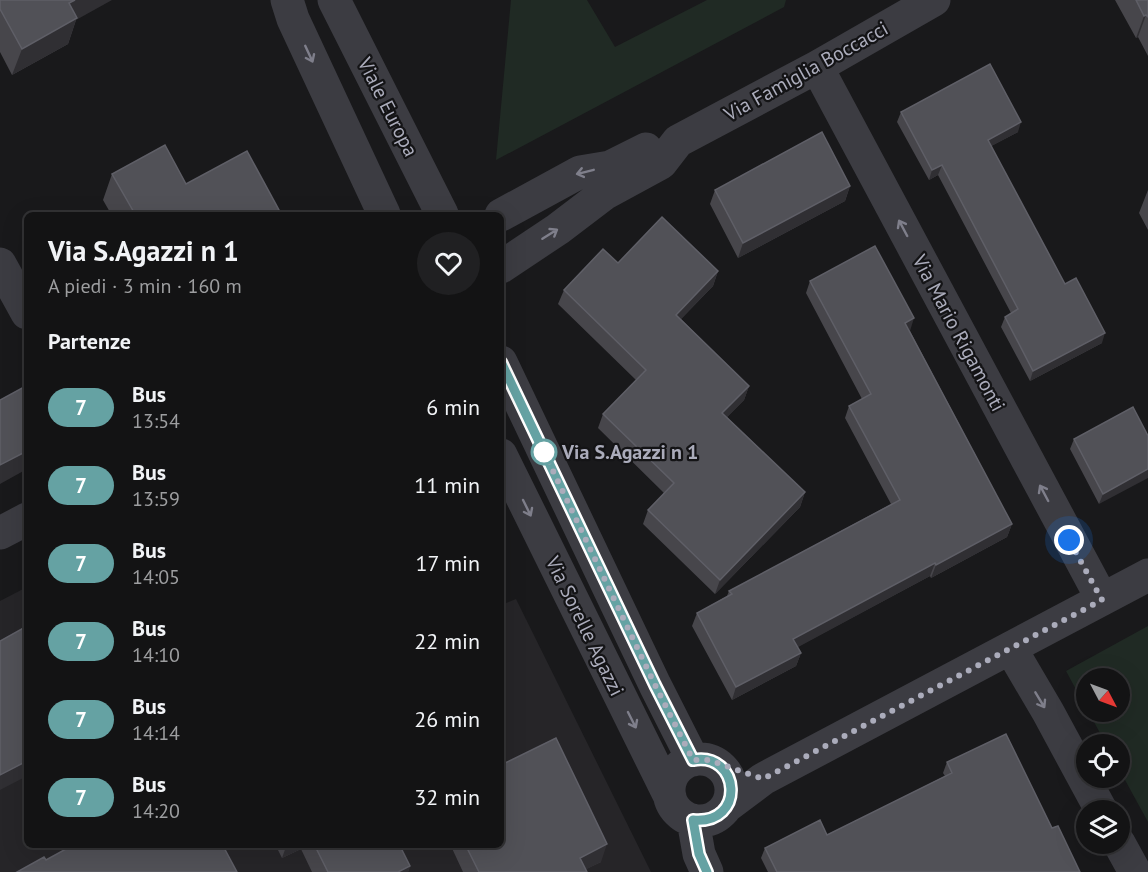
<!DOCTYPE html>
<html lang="it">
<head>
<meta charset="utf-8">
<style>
	:root { --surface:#131314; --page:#202022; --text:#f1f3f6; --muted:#9d9ea0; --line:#323234 }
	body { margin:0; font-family:"PT Sans",sans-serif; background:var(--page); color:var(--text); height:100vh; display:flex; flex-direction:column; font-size:22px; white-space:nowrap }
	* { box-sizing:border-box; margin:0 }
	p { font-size:20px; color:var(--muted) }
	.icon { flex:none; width:33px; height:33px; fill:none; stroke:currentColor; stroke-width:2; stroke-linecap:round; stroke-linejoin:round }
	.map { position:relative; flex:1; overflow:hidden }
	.drawer { position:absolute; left:24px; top:212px; width:480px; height:636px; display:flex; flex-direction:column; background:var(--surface); border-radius:9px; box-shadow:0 6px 24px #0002,0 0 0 2px var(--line) }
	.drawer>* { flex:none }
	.badge { padding:0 12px; border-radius:20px; font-size:21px; line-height:39px }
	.needle { width:39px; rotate:131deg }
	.tools { position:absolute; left:1076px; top:668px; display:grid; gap:12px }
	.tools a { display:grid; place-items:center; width:54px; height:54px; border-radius:50%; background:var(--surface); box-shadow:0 6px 24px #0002,0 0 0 2px var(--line); font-size:30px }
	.you { position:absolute; width:30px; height:30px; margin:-15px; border:4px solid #fff; border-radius:50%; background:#1a73e8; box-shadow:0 0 0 9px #1a73e833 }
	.map>.badge { position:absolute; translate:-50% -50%; box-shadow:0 0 0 3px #fff }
	h2 { padding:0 24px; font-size:22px; line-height:54px }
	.round { display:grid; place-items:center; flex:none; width:63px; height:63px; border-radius:32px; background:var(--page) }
	.head { display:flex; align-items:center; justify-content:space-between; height:102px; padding:0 24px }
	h1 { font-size:28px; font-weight:700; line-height:45px }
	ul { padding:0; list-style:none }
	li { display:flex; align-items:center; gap:18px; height:78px; padding:0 24px }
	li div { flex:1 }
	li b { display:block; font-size:22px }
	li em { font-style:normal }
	li .badge { min-width:66px; font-weight:700; text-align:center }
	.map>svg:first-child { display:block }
</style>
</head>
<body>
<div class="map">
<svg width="1148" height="872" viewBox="0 0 1148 872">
	<rect width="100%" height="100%" fill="#19191b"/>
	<path fill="#262528" d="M27 587V844H501V605L516 599 651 872H0V601Z"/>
	<path fill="#202a24" d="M511 0H587L615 47 707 0H786L784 7 496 160Z
		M1148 626V822L1119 769V744H1106L1088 711H1119V678H1086V708L1066 671Z"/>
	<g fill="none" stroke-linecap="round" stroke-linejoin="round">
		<path stroke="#3c3c42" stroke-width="33" d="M287 0 293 19 384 214
			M334 0 442 214
			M817 67 1102 599
			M501 215 580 172 610 167 646 149
			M0 264 27 313
			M501 267 558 229 604 194 661 163 678 141 817 67 934 0
			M501 362 655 685 693 760
			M501 455 670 797
			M0 533 27 519
			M1011 649 1048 712 1101 810
			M669 790a31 31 0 1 1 62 0a31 31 0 1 1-62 0Z
			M727 806 763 779 1148 575
			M693 820 699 854 707 872
			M1119 843 1135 872"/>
	</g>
	<path fill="#47464b" d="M0 0 76 20 68 44 12 75 0 52Z
		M1115 0H1148V56L1138 37 1136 38Z
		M901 112 1018 132 991 146 1065 284 1102 343 1030 381 1001 327 1005 317 1011 313 938 175 929 180 897 122Z
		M112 174 186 184 279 210 278 214H111L103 200Z
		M850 186 845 201 738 258 710 204 715 190Z
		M1148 190V230L1139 213Z
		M618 263 718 271 713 286 681 319 749 386 744 400 727 417 805 492 800 507 715 594 643 524 648 510 664 493 598 428 603 414 636 380 558 304 564 290Z
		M810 281 910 331 1012 524 1007 537 931 578 930 576 797 647 801 653 796 666 732 700 692 626 697 613 727 596 729 591 891 504 845 418 849 406 862 399 806 293Z
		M1148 436 1099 504 1070 449 1074 439Z
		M947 762 1052 828 1080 872H768L761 858 765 848 827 835 945 776 943 773Z
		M275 844H399L410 866 408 872H312L301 849 282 858Z
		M450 844H501L601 862 586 869 587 872H463Z"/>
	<path fill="#302f33" d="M75 0H112L76 20 68 44 12 75 22 49 69 3Z
		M1146 15 1138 37 1136 38 1144 16Z
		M1021 122 1018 132 984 150 988 140Z
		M942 165 938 175 929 180 932 170Z
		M850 186 845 201 738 258 743 243Z
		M279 210 278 214H271Z
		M718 271 713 286 671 329 676 315Z
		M914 318 910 331 905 323Z
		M1105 333 1102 343 1030 381 1033 371Z
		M749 386 744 400 717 427 722 413Z
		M27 451V469L0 484V465Z
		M1148 469V478L1099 504 1103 494Z
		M805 492 800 507 715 594 720 580Z
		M1012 524 1007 537 931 578 936 565Z
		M935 563 930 576 789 652 793 639Z
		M801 653 796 666 732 700 736 687Z
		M27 761V776L0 790V775Z
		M287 844H303L301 849 282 858Z
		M607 844 601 862 581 872 580 858Z
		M410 866 408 872H398Z"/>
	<path fill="#515157" stroke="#5f5f67" stroke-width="1.5" d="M0 0H75L69 3 77 18 22 49 0 9Z
		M1136 0H1148V17L1146 15 1144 16Z
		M990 64 1021 122 988 140 1065 284 1076 278 1105 333 1033 371 1005 317 1018 309 942 165 932 170 901 112Z
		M822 132 850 186 743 243 715 190Z
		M165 145 186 184 247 151 279 210 271 214H135L112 174Z
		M662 217 718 271 676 315 749 386 722 413 805 492 720 580 648 510 674 483 603 414 646 370 564 290 603 249 618 263Z
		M875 246 914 318 905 323 1012 524 936 565 935 563 793 639 801 653 736 687 697 613 732 594 729 591 900 500 849 406 871 394 810 281Z
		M24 387 27 392V451L0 465V400Z
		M1133 407 1148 436V469L1103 494 1074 439Z
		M27 626V761L0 775V641Z
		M1006 734 1052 828 1058 826 1080 872H777L765 848 820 820 827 835 952 773 947 762Z
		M556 738 607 844 580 858 587 872H479L465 844H501V765Z
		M75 844H222L237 872H17L44 857 46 860Z
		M314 844H399L410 866 398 872H328Z"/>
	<defs><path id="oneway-shaft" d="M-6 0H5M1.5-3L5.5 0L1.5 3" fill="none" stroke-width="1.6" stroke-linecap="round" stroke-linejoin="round" transform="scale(1.5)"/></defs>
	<g stroke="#7f7f8b">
		<use href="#oneway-shaft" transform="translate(309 54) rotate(65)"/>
		<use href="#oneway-shaft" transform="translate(585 172) rotate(166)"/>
		<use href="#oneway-shaft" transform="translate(903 228) rotate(-118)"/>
		<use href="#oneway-shaft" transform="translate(550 234) rotate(-32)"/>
		<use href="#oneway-shaft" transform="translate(1044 493) rotate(-118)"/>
		<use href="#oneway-shaft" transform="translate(527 508) rotate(64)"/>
		<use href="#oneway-shaft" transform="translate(1040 700) rotate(59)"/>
		<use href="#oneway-shaft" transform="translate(632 720) rotate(63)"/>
	</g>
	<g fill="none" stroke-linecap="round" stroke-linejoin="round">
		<defs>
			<path id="line" d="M501 362 655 685 693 760C740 751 747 825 693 820L699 854 707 872"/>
		</defs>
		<use href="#line" stroke="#fff" stroke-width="14"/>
		<use href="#line" stroke="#65a2a3" stroke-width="9"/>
		<path stroke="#abacbb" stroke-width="6" stroke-dasharray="0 10.8" d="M544 452 655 685 693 760H709L763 779 1102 600 1069 540"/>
	</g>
	<circle fill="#fff" stroke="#65a2a3" stroke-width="3" cx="544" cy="452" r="12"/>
	<g text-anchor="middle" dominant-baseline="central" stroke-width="4.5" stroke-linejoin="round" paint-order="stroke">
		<g font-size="20" fill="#abacbb" stroke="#141416">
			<text transform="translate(806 71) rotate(-29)">Via Famiglia Boccacci</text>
			<text transform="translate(388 107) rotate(63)">Viale Europa</text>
			<text transform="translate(959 333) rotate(62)">Via Mario Rigamonti</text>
			<text transform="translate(585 626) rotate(64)">Via Sorelle Agazzi</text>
		</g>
		<g font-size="20" font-weight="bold" fill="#abacbb" stroke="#141416" text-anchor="start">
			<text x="562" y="452">Via S.Agazzi n 1</text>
		</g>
	</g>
</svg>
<div class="tools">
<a><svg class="needle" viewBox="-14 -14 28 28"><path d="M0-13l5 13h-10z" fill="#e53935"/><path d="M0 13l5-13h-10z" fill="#9d9ea0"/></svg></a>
<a><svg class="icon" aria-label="locate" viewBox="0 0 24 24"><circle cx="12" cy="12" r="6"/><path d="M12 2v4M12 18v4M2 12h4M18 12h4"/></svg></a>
<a><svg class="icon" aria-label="layers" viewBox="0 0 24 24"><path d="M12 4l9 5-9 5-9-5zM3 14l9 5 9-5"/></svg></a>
</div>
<div class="you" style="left:1069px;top:540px"></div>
<section class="drawer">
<div class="head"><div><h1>Via S.Agazzi n 1</h1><p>A piedi · 3 min · 160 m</p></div><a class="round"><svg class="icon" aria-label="heart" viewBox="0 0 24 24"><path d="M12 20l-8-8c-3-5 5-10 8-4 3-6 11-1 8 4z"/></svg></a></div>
<h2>Partenze</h2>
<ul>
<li><span class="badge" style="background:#65a2a3;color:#fff">7</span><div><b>Bus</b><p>13:54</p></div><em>6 min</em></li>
<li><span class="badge" style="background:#65a2a3;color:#fff">7</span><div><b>Bus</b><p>13:59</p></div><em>11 min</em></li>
<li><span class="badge" style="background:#65a2a3;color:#fff">7</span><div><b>Bus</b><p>14:05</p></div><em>17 min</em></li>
<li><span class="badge" style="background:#65a2a3;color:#fff">7</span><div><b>Bus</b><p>14:10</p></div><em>22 min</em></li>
<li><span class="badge" style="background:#65a2a3;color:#fff">7</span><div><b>Bus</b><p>14:14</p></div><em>26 min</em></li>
<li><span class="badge" style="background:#65a2a3;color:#fff">7</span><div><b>Bus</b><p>14:20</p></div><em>32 min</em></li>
</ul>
</section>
</div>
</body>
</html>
